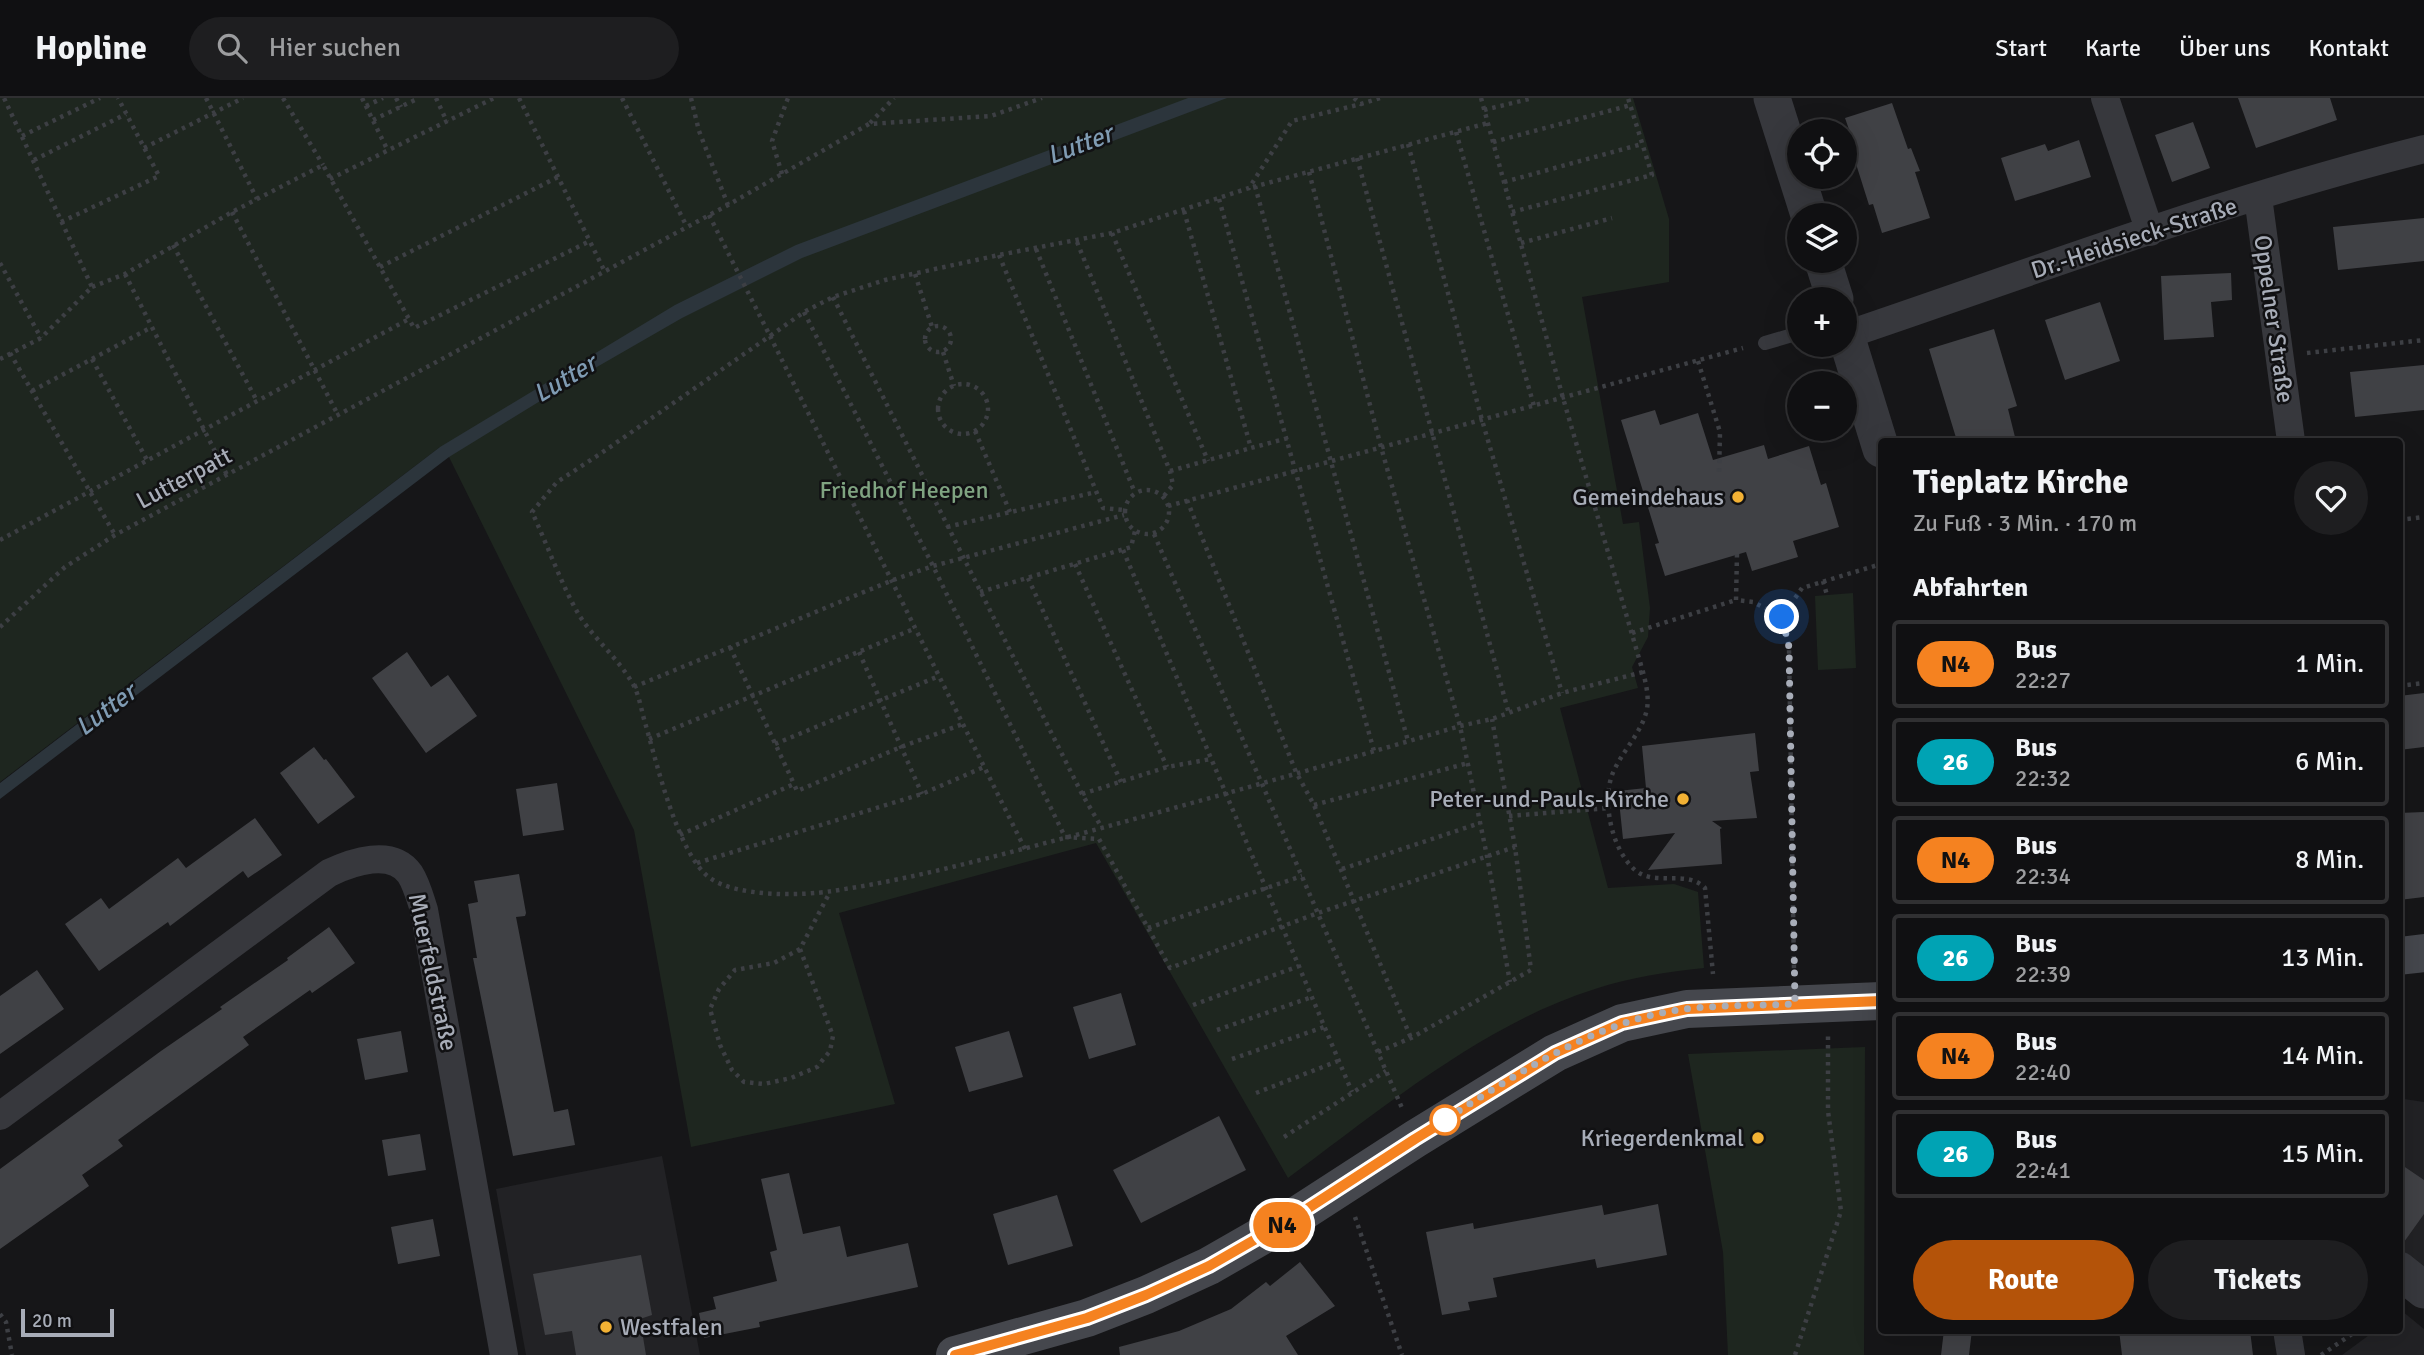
<!DOCTYPE html>
<html lang="de">
<head>
<meta charset="utf-8">
<style>
	:root { --surface:#101012; --page:#1e1e20; --text:#f1f3f6; --muted:#9c9d9f; --line:#303032; --accent:#b45309 }
	body { margin:0; font-family:Signika,sans-serif; background:var(--page); color:var(--text); height:100vh; display:flex; flex-direction:column; font-size:26px; white-space:nowrap }
	* { box-sizing:border-box; margin:0 }
	p { font-size:23px; color:var(--muted) }
	.icon { flex:none; width:38px; height:38px; fill:none; stroke:currentColor; stroke-width:2; stroke-linecap:round; stroke-linejoin:round }
	.map { position:relative; flex:1; overflow:hidden }
	.details { position:absolute; left:1878px; top:340px; width:525px; height:896px; display:flex; flex-direction:column; background:var(--surface); border-radius:7px; box-shadow:0 7px 28px #0002,0 0 0 2px var(--line) }
	.details>* { flex:none }
	.badge { padding:0 14px; border-radius:23px; font-size:24px; line-height:46px }
	.fabs { position:absolute; left:1787px; top:21px; display:grid; gap:14px }
	.fabs a { display:grid; place-items:center; width:70px; height:70px; border-radius:50%; background:var(--surface); box-shadow:0 7px 28px #0002,0 0 0 2px var(--line); font-size:35px }
	.scale { position:absolute; left:21px; bottom:18px; width:93px; box-sizing:border-box; padding-left:7px; border:4px solid #a8adb8; border-top:0; font-size:19px; line-height:24px; white-space:nowrap; color:#a8adb8; -webkit-text-stroke:5px #111113; paint-order:stroke }
	.you { position:absolute; width:35px; height:35px; margin:-18px; border:5px solid #fff; border-radius:50%; background:#1a73e8; box-shadow:0 0 0 10px #1a73e833 }
	.map>.badge { position:absolute; translate:-50% -50%; box-shadow:0 0 0 4px #fff }
	h2 { padding:0 35px; font-size:26px; line-height:63px }
	.round { display:grid; place-items:center; flex:none; width:74px; height:74px; border-radius:37px; background:var(--page) }
	.overview { display:flex; align-items:center; justify-content:space-between; height:119px; padding:0 35px }
	h1 { font-size:33px; font-weight:700; line-height:52px }
	.primary-button { display:flex; gap:14px; margin-top:auto; padding:14px 35px }
	.primary-button a { flex:1; height:80px; border-radius:42px; background:var(--accent); color:#fff; font-size:28px; font-weight:700; line-height:80px; text-align:center }
	.primary-button a+a { background:var(--page); color:var(--text) }
	ul { padding:0; list-style:none }
	li { display:flex; align-items:center; gap:21px; height:88px; margin:0 14px 10px; padding:0 21px; border:4px solid var(--line); border-radius:7px }
	li div { flex:1 }
	li b { display:block; font-size:26px }
	li em { font-style:normal }
	li .badge { min-width:77px; font-weight:700; text-align:center }
	header { display:flex; align-items:center; gap:42px; box-sizing:border-box; height:98px; padding:0 35px; background:var(--surface); border-bottom:2px solid var(--line) }
	header strong { font-size:33px }
	nav { display:flex; gap:38px; margin-inline-start:auto; font-size:24px }
	.search { width:490px; height:63px; background:var(--page); display:flex; align-items:center; gap:18px; box-sizing:border-box; padding:0 24px; border-radius:38px; color:var(--muted); font-size:26px }
	.map>svg:first-child { display:block }
</style>
</head>
<body>
<header>
<strong>Hopline</strong>
<div class="search"><svg class="icon" aria-label="search" viewBox="0 0 24 24"><circle cx="10" cy="10" r="6"/><path d="M15 15l6 6"/></svg>Hier suchen</div>
<nav><a>Start</a><a>Karte</a><a>Über uns</a><a>Kontakt</a></nav>
</header>
<div class="map">
<svg width="2424" height="1257" viewBox="0 0 2424 1257">
	<rect width="100%" height="100%" fill="#161618"/>
	<path fill="#222225" d="M2402 891 2404 1001 2424 1004V1170L2399 1154V892Z
		M662 1058 700 1257H526L496 1091Z
		M2402 1213 2424 1231V1257H2342L2376 1232H2399V1215Z"/>
	<path fill="#1e261f" d="M0 0H1633L1669 121V184L1582 199 1623 426 1639 424 1650 510 1648 539 1632 569 1638 590 1560 610 1608 790 1674 786 1698 794 1704 870C1667 874 1631 879 1595 891 1485 925 1380 1012 1288 1080L1096 745 839 815 895 1006 691 1049 634 732 449 359 440 349 0 684Z
		M1853 495 1856 570 1818 572 1815 498Z
		M1865 949 1864 1257H1728L1723 1154 1688 956Z"/>
	<path fill="#2c353c" d="M1188 0H1227L802 160 682 220 576 281 449 359 0 701V685L440 349 675 207 796 147Z"/>
	<path fill="#404145" d="M2238 0H2330L2337 22 2256 50Z
		M1892 5 1908 51 1911 50 1920 73 1915 74 1930 120 1882 135 1873 106 1869 107 1851 50 1855 49 1845 20Z
		M2193 24 2210 70 2172 84 2155 37Z
		M2079 42 2091 79 2015 103 2001 60 2045 46 2048 53Z
		M2424 120V163L2338 172 2333 129Z
		M2231 175 2232 202 2211 204 2214 239 2164 242 2161 178Z
		M2100 204 2120 263 2065 282 2045 222Z
		M1994 231 2017 308 2008 311 2016 343H1957L1929 251Z
		M2424 267V312L2355 319 2350 274Z
		M1655 312 1660 327 1698 315 1713 362 1764 347 1768 361 1809 348 1821 387 1826 385 1839 429 1793 443 1798 459 1752 473 1746 454 1665 478 1655 446 1659 445 1621 322Z
		M407 554 431 589 448 577 477 618 426 655 372 580Z
		M2424 595V649L2399 652V598Z
		M1755 635 1759 673 1750 674 1757 720 1712 723 1722 730 1720 731 1722 766 1648 772 1675 735 1623 741 1618 693 1646 690 1642 648Z
		M314 649 324 662 326 661 355 699 318 726 280 675Z
		M557 685 564 732 523 738 516 691Z
		M2424 714V799L2399 802V715Z
		M255 720 282 757 248 780 243 773 170 828 168 824 99 873 65 826 101 800 109 811 178 760 186 770Z
		M519 776 526 815 525 818 516 819 554 1014 568 1011 575 1047 513 1058 473 860H477L468 806 478 804 474 783Z
		M329 829 355 865 312 895 310 892 243 939 249 947 118 1042 123 1048 82 1077 89 1088 0 1151V1071L161 953 222 911 220 909 288 862 287 860Z
		M37 872 64 911 0 956V898Z
		M1121 895 1136 947 1089 961 1073 909Z
		M401 933 408 974 365 982 357 941Z
		M1009 933 1023 979 969 994 955 949Z
		M1219 1018 1246 1072 1141 1125 1113 1072Z
		M420 1036 426 1072 388 1078 382 1042Z
		M2399 1065 2424 1082V1116L2399 1151Z
		M789 1075 803 1136 840 1128 847 1159 908 1145 918 1189 759 1224 760 1229 704 1240 699 1215 716 1211 713 1199 777 1183 770 1154 777 1152 761 1081Z
		M1057 1097 1073 1148 1008 1167 993 1116Z
		M1658 1106 1667 1157 1597 1170 1595 1161 1493 1180 1497 1199 1468 1204 1470 1212 1442 1217 1426 1134 1473 1125 1474 1131 1602 1107 1604 1117Z
		M433 1121 440 1158 398 1166 391 1129Z
		M641 1157 652 1217 640 1221 646 1257H576L572 1233 545 1237 533 1176Z
		M1300 1164 1335 1208 1286 1238 1298 1257H1120L1119 1249 1179 1233 1231 1211 1266 1184 1270 1188Z
		M1944 1232H1972L1969 1257H1941Z
		M2119 1232H2250L2253 1257H2122Z"/>
	<g fill="none" stroke-linecap="round" stroke-linejoin="round">
		<path stroke="#3d3f44" stroke-width="4.5" stroke-dasharray="3.5 5" stroke-linecap="butt" d="M206 0 257 101
			M283 0 323 67
			M362 0 388 53
			M396 0 401 9
			M436 0 447 24
			M519 0 605 174
			M622 0 687 129
			M691 0 699 33 728 107
			M1354 0 1361 6 1380 0
			M1481 0 1563 300 1643 574C1646 586 1649 598 1647 611 1642 635 1621 654 1612 677 1602 705 1612 752 1635 772 1655 789 1687 771 1705 790L1713 876
			M366 8 383 0
			M1484 12 1533 0
			M373 22 419 0
			M870 25 894 0
			M1456 34 1534 308
			M22 38 100 0
			M1493 44 1631 7
			M1408 46 1482 322 1562 595
			M144 50 243 0
			M1357 60 1509 616
			M34 62 126 16
			M1309 74 1381 349 1460 628 1487 758 1510 884
			M782 76 772 43 788 0
			M330 81 494 0
			M1504 84 1642 46
			M1255 88 1408 643
			M1253 89 1488 25
			M1219 101 1374 653
			M1184 113 1251 350 1288 340
			M232 114 338 317
			M1512 114 1652 77 1628 0
			M709 117 770 238 804 214 833 199 885 182 999 157 1112 135 1249 90 1292 23 1361 6
			M61 124 159 78 118 0
			M1112 135 1208 363
			M1077 144 1170 373 1173 387 1163 399
			M1521 145 1612 120
			M173 147 257 303
			M1036 151 1135 395
			M999 157 1103 410 1124 412
			M0 165 41 240
			M380 169 558 79
			M125 176 227 377
			M915 176 932 229
			M92 189 125 176 232 114 323 67 414 230 590 143
			M833 199 1082 696 1102 730
			M804 214 933 468 1065 739 1099 741 1170 870 1318 815 1515 749
			M925 241a13 13 0 1 1 26 0a13 13 0 1 1-26 0Z
			M943 254 954 288
			M10 255 115 437
			M2307 255 2424 242
			M0 261 41 240 92 189 4 0
			M92 261 147 362
			M1698 263 1720 334 1719 376
			M938 311a25 25 0 1 1 50 0a25 25 0 1 1-50 0Z
			M32 293 152 229
			M975 333 1010 414
			M1170 373 1251 350
			M1125 414a22 22 0 1 1 44 0a22 22 0 1 1-44 0Z
			M1187 402 1296 674 1314 707 1411 940
			M1168 408 1743 250
			M2399 422 2424 419
			M947 429 1096 394
			M1154 436 1402 1010
			M0 442 409 221
			M1123 452 1352 994
			M1737 456 1736 502 1753 504 1782 519 1802 490 1881 466
			M1075 466 1167 669
			M1028 480 1121 684
			M1823 483 1827 497
			M980 494 1131 449 1135 433
			M1782 519 1789 549 1794 873
			M0 529 65 469 115 437 728 107 869 26 991 18 1042 0
			M1632 535 1736 502
			M730 549 794 686
			M859 554 922 696
			M2399 588 2424 585
			M634 589 893 482 933 468 1124 417
			M649 641 916 530
			M775 646 939 578
			M1082 696 1167 669 1211 661
			M1314 707 1468 665
			M1509 718 1609 710
			M680 737 794 686 797 693 901 649 963 626
			M1025 751 770 238 600 356 557 384 532 414C547 446 562 488 579 517 595 542 620 562 634 588 640 600 642 616 646 628 657 666 678 757 710 780 736 799 801 798 832 793 915 781 995 758 1076 737 1204 702 1332 666 1460 628L1492 621 1562 595 1643 574
			M697 765 922 696 984 669
			M1342 771 1480 725
			M1148 830 1302 778
			M800 851 774 865 735 872 719 891 710 911 720 947 732 972 744 984 764 986 791 980 817 969 830 953 833 938 800 851 830 794
			M1193 907 1299 868
			M1217 932 1312 899
			M1378 954 1411 940 1531 872 1515 749 1492 621
			M1232 961 1324 929
			M1256 995 1338 963
			M1284 1039 1386 973
			M1355 1119 1402 1257
			M0 1216 6 1224 12 1257
			M1795 1257 1841 1113 1828 1013V937
			M2321 1257 2358 1232"/>
		<path stroke="#37383d" stroke-width="14" d="M1765 245 1799 235"/>
		<path stroke="#37383d" stroke-width="28" d="M2105 0 2150 134
			M2258 99 2291 343
			M1846 237C2038 172 2228 100 2424 51
			M0 1018 329 775C352 764 392 750 410 776 417 787 420 800 424 812L504 1257
			M2287 1232 2291 1257"/>
		<path stroke="#37383d" stroke-width="37" d="M1772 0 1809 117
			M1823 163 1835 201
			M1844 231 1881 351
			M2399 1172 2424 1192"/>
		<path stroke="#45474d" stroke-width="38" d="M2399 858 2424 855
			M955 1257 1087 1220 1146 1197 1209 1168 1296 1118 1415 1041 1555 955 1622 925 1687 911 1881 903"/>
	</g>
	<g fill="none" stroke-linecap="round" stroke-linejoin="round">
		<defs>
			<path id="line" d="M955 1257 1087 1220 1146 1197 1209 1168 1296 1118 1415 1041 1555 955 1622 925 1687 911 1881 903"/>
		</defs>
		<use href="#line" stroke="#fff" stroke-width="16"/>
		<use href="#line" stroke="#f58220" stroke-width="10"/>
		<path stroke="#a8adb8" stroke-width="7" stroke-dasharray="0 12.6" d="M1445 1022 1436 1027C1507 983 1578 933 1661 915 1705 906 1751 908 1795 906L1789 549 1782 519"/>
	</g>
	<g fill="#f2b134" stroke="#111113" stroke-width="2.5">
		<circle cx="1738" cy="399" r="7"/>
		<circle cx="1683" cy="701" r="7"/>
		<circle cx="1758" cy="1040" r="7"/>
		<circle cx="606" cy="1229" r="7"/>
	</g>
	<circle fill="#fff" stroke="#f58220" stroke-width="3.5" cx="1445" cy="1022" r="14"/>
	<g text-anchor="middle" dominant-baseline="central" stroke-width="5" stroke-linejoin="round" paint-order="stroke">
		<g font-size="24" fill="#a8adb8" stroke="#111113">
			<text transform="translate(2134 140) rotate(-18)">Dr.-Heidsieck-Straße</text>
			<text transform="translate(2274 221) rotate(82)">Oppelner Straße</text>
			<text transform="translate(184 380) rotate(-28)">Lutterpatt</text>
			<text transform="translate(433 874) rotate(78)">Muerfeldstraße</text>
		</g>
		<g font-size="24" fill="#7fa381" stroke="#111113">
			<text x="904" y="392">Friedhof Heepen</text>
		</g>
		<g font-size="24" fill="#a8adb8" stroke="#111113" text-anchor="end">
			<text x="1724" y="399">Gemeindehaus</text>
			<text x="1669" y="701">Peter-und-Pauls-Kirche</text>
			<text x="1744" y="1040">Kriegerdenkmal</text>
			<text x="620" y="1229" text-anchor="start">Westfalen</text>
		</g>
		<g font-size="26" font-style="italic" fill="#7f9bb3" stroke="#111113">
			<text transform="translate(1080 47) rotate(-21)">Lutter</text>
			<text transform="translate(565 281) rotate(-31)">Lutter</text>
			<text transform="translate(106 612) rotate(-37)">Lutter</text>
		</g>
	</g>
</svg>
<div class="fabs">
<a><svg class="icon" aria-label="locate" viewBox="0 0 24 24"><circle cx="12" cy="12" r="6"/><path d="M12 2v4M12 18v4M2 12h4M18 12h4"/></svg></a>
<a><svg class="icon" aria-label="layers" viewBox="0 0 24 24"><path d="M12 4l9 5-9 5-9-5zM3 14l9 5 9-5"/></svg></a>
<a>+</a>
<a>−</a>
</div>
<div class="scale">20 m</div>
<div class="you" style="left:1782px;top:519px"></div>
<b class="badge" style="left:1282px;top:1127px;background:#f58220;color:#111">N4</b>
<section class="details">
<div class="overview"><div><h1>Tieplatz Kirche</h1><p>Zu Fuß · 3 Min. · 170 m</p></div><a class="round"><svg class="icon" aria-label="heart" viewBox="0 0 24 24"><path d="M12 20l-8-8c-3-5 5-10 8-4 3-6 11-1 8 4z"/></svg></a></div>
<h2>Abfahrten</h2>
<ul>
<li><span class="badge" style="background:#f58220;color:#111">N4</span><div><b>Bus</b><p>22:27</p></div><em>1 Min.</em></li>
<li><span class="badge" style="background:#00a3b4;color:#fff">26</span><div><b>Bus</b><p>22:32</p></div><em>6 Min.</em></li>
<li><span class="badge" style="background:#f58220;color:#111">N4</span><div><b>Bus</b><p>22:34</p></div><em>8 Min.</em></li>
<li><span class="badge" style="background:#00a3b4;color:#fff">26</span><div><b>Bus</b><p>22:39</p></div><em>13 Min.</em></li>
<li><span class="badge" style="background:#f58220;color:#111">N4</span><div><b>Bus</b><p>22:40</p></div><em>14 Min.</em></li>
<li><span class="badge" style="background:#00a3b4;color:#fff">26</span><div><b>Bus</b><p>22:41</p></div><em>15 Min.</em></li>
</ul>
<div class="primary-button"><a>Route</a><a>Tickets</a></div>
</section>
</div>
</body>
</html>
